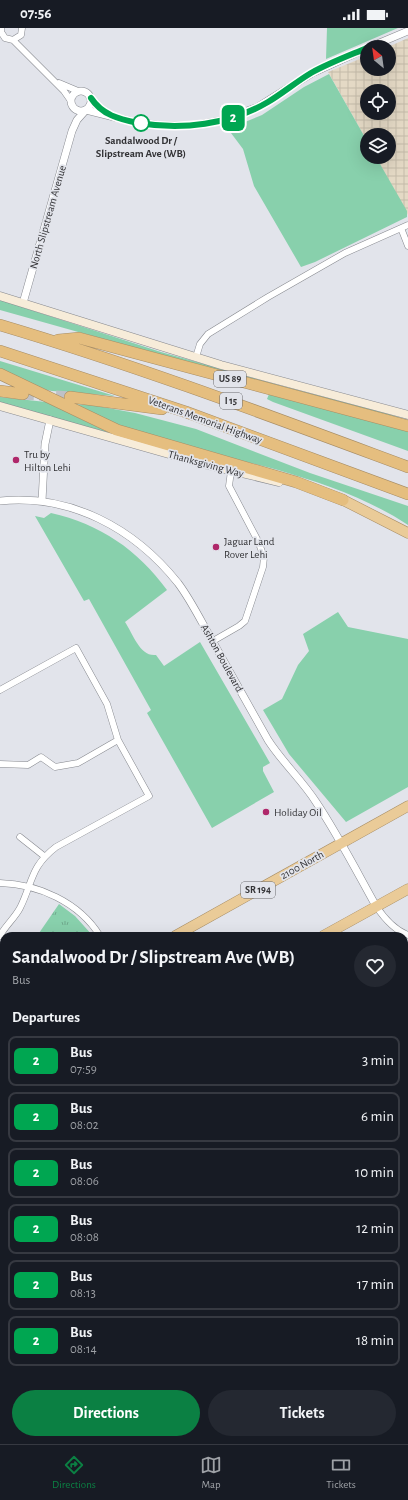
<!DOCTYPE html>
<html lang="en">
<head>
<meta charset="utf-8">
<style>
	:root { --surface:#171b24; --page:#242831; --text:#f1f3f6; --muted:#9ea1a6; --line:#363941; --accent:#0b8043 }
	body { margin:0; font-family:"Alegreya Sans",sans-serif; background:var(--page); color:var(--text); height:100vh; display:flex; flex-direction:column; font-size:15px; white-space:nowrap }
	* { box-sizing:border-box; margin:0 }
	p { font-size:13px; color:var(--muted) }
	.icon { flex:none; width:22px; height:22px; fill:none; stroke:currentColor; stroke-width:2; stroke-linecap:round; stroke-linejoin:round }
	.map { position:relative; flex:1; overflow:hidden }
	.drawer { position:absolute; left:0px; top:904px; width:408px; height:512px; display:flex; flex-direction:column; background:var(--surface); border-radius:12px 12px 0 0; box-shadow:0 4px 16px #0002 }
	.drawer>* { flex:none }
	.badge { padding:0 8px; border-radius:6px; font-size:14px; line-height:26px }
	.needle { width:26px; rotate:331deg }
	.fabs { position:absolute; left:360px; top:12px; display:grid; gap:8px }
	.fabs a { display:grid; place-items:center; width:36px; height:36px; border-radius:50%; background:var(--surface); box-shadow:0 4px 16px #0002; font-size:20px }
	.map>.badge { position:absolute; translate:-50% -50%; box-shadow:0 0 0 2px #fff }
	h2 { padding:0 12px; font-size:15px; line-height:36px }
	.round { display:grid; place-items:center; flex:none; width:42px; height:42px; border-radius:21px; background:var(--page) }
	.overview { display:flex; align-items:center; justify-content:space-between; height:68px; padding:0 12px }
	h1 { font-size:19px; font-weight:700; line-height:30px }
	.button { display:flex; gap:8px; margin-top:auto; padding:8px 12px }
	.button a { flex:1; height:46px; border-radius:24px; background:var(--accent); color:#fff; font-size:16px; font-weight:700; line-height:46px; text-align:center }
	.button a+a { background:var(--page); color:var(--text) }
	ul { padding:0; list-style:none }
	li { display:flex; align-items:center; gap:12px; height:50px; margin:0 8px 6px; padding:0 4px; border:2px solid var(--line); border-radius:8px }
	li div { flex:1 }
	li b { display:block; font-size:15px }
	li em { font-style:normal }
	li .badge { min-width:44px; font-weight:700; text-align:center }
	.status { display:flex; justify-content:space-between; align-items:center; height:28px; padding:0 20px; background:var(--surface); direction:ltr }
	.status svg { height:11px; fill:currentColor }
	.tabs { display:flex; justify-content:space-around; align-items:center; height:56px; border-top:1px solid var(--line); background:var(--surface); font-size:11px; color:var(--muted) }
	.tabs a { display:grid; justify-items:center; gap:2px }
	.tabs .on { color:var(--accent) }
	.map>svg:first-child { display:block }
</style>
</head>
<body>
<div class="status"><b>07:56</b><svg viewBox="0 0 49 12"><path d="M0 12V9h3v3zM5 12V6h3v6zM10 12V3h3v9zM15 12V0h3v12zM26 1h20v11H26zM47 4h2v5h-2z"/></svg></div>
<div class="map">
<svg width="408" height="1416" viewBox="0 0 408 1416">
	<defs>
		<pattern id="industrial-grid" width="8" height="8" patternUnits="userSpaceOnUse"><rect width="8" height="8" fill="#e4d9c5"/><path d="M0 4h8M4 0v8" fill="none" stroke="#c4bbaa"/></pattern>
		<pattern id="park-tufts" width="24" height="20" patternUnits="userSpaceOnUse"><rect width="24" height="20" fill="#88d0ac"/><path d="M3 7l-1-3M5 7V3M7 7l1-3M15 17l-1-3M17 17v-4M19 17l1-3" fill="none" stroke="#70a98d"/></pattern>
	</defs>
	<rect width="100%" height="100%" fill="#e2e4eb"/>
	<path fill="url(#industrial-grid)" fill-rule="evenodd" d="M408 10V187L376 129H389V107H367V113L328 44 367 28V41H389V19H388ZM367 63H389V85H367Z"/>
	<path fill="#88d0ac" d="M327 0H398L326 31Z
		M329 46 367 113V129H376L407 183V189L315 234 301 239 254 158 243 121 228 101 262 87 304 59Z
		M0 272 161 324 286 359 383 384 408 392 192 336 0 282Z
		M0 333 115 368 40 362 0 342Z
		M269 366 408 402V423L273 374 267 371Z
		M0 369 46 374 112 406 0 374Z
		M68 376 92 377 135 385 196 401 310 445 408 478V497C369 471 322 455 278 442 262 438 247 433 230 432L119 399Z
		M51 485C100 496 138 522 167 562L125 594C133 606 140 629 156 627L164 638 200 614 270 735 263 739V743L274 764 212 800 147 685 151 682 89 571 84 573 35 488 44 490Z
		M338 584 348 599 408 611V759L346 794 289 726 263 682 282 671 298 637 309 623 303 606Z"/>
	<path fill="url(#park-tufts)" d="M59 876 75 888 93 908H37Z
		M4 940V980L0 982V942Z
		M408 1180V1301L404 1294V1182Z"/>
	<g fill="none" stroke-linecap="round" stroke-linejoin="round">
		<path stroke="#bfc1c7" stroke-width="11" stroke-dasharray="11 5.5" stroke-linecap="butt" d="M23 366 70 369"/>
		<defs>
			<path id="minor" d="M1 0V4L5 10 13 12 21 7 22 0
				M13 12 64 63 71 73
				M59 55 78 63
				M401 200 408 218
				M196 329 200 316 208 306 268 269 345 225 408 197
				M213 613 239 598 245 593 263 539 264 529 258 513 229 458 231 443
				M0 662 76 620 107 676 118 712 149 768 56 819C30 839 33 854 20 880 14 891 5 898 0 908
				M0 736 28 737 41 729 55 739 78 735 118 712
				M20 809 44 828
				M0 855C38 856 79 874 100 908
				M376 878C384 890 394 902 408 907
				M0 1169 4 1167
				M0 1304 4 1311
				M404 1335 408 1333
				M404 1366 408 1371
				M65 1412 68 1416
				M151 1412 153 1416
				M233 1412 236 1416
				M342 1412 344 1416
				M20 1416 27 1412"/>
			<path id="tertiary" d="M370 19 408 3
				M71 73a10 10 0 1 1 20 0a10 10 0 1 1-20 0Z
				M86 82 130 93 157 97H196L219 93 258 79 312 45 367 20
				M23 275 72 103 77 92 85 83
				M0 473C71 466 134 500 178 555 190 571 199 589 209 607 229 642 248 677 268 712 282 734 302 752 316 774 338 807 357 844 376 878
				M42 473 45 416 50 392"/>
			<path id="secondary" d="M0 268 221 337 408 387
				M0 378 204 436 279 454"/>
			<path id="trunk" d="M343 472 408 505
				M175 908 408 778
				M323 908 408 861
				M0 1005 4 1003
				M0 1086 4 1083"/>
			<path id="motorway" d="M0 297C138 338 273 389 408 439
				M58 312 79 310 408 398
				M0 323 186 384 408 466
				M0 346 117 402 296 454 343 472
				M0 363 23 366
				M70 369 162 381"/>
		</defs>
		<use href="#minor" stroke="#86888e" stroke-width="7"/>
		<use href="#tertiary" stroke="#86888e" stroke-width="8"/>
		<use href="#secondary" stroke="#86888e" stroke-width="9"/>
		<use href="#trunk" stroke="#a78d65" stroke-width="11"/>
		<use href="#motorway" stroke="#a78d65" stroke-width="12"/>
		<use href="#minor" stroke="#fff" stroke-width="6"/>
		<use href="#tertiary" stroke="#fff" stroke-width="7"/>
		<use href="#secondary" stroke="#f7ecd9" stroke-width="8"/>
		<use href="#trunk" stroke="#eacb98" stroke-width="10"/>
		<use href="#motorway" stroke="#e5be7f" stroke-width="11"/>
		<path stroke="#57575b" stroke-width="1.5" stroke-dasharray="6 3" stroke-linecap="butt" d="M0 1018 4 1019
			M0 1028 4 1029
			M404 1155 408 1157
			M404 1166 408 1167"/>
	</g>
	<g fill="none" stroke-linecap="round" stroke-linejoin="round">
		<defs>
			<path id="line" d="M91 70C102 87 119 91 138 95 182 102 229 97 268 74 283 65 296 54 311 45 329 35 348 28 367 20"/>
		</defs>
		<use href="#line" stroke="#fff" stroke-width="9"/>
		<use href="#line" stroke="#00a651" stroke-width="6"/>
	</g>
	<circle fill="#fff" stroke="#00a651" stroke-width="2" cx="141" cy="95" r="8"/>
	<g fill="#af276a" stroke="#e2e4eb" stroke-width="1.5">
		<circle cx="16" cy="432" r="4"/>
		<circle cx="216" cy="519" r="4"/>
		<circle cx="266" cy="784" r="4"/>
	</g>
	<g text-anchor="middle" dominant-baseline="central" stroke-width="3.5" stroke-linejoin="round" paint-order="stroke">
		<g fill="#e2e4eb" stroke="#68686c" stroke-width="1">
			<rect x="214" y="343" width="32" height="16" rx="3"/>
			<rect x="220" y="365" width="22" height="16" rx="3"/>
			<rect x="241" y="854" width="34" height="16" rx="3"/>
		</g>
		<g font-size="10" font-weight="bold" fill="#333336">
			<text x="230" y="351">US 89</text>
			<text x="231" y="373">I 15</text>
			<text x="258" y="862">SR 194</text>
		</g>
		<g font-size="11" font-weight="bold" fill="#333336" stroke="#e2e4eb">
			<text x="141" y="112">Sandalwood Dr /<tspan x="141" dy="13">Slipstream Ave (WB)</tspan></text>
		</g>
		<g font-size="11" fill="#333336" stroke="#e2e4eb">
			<text transform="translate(48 189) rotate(-74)">North Slipstream Avenue</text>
			<text transform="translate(205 392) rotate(20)">Veterans Memorial Highway</text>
			<text transform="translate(206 436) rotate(15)">Thanksgiving Way</text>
			<text transform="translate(222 630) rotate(61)">Ashton Boulevard</text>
			<text transform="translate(302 837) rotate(-29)">2100 North</text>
		</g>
		<g font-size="11" fill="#333336" stroke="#e2e4eb" text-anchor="start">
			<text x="24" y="426">Tru by<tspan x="24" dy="13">Hilton Lehi</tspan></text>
			<text x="224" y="513">Jaguar Land<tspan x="224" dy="13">Rover Lehi</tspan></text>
			<text x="274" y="784">Holiday Oil</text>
		</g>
	</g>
</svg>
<div class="fabs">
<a><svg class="needle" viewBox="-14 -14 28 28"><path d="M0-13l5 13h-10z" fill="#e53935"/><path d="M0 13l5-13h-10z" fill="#9ea1a6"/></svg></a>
<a><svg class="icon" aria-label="locate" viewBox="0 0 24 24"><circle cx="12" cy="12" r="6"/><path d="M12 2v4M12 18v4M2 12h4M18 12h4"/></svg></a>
<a><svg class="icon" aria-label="layers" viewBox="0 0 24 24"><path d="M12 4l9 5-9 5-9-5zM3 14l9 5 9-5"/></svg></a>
</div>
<b class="badge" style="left:233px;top:90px;background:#00a651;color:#fff">2</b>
<section class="drawer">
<div class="overview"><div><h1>Sandalwood Dr / Slipstream Ave (WB)</h1><p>Bus</p></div><a class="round"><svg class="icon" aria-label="heart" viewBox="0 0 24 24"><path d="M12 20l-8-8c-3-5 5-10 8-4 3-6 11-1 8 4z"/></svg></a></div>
<h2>Departures</h2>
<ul>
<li><span class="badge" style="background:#00a651;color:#fff">2</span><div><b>Bus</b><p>07:59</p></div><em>3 min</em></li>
<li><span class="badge" style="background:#00a651;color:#fff">2</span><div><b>Bus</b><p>08:02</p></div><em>6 min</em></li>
<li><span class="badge" style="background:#00a651;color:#fff">2</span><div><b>Bus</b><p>08:06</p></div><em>10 min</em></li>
<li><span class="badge" style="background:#00a651;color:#fff">2</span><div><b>Bus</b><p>08:08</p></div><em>12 min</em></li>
<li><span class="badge" style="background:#00a651;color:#fff">2</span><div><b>Bus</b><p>08:13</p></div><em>17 min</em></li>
<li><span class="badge" style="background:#00a651;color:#fff">2</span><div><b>Bus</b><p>08:14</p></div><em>18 min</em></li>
</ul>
<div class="button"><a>Directions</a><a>Tickets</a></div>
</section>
</div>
<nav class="tabs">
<a class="on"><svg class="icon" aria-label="directions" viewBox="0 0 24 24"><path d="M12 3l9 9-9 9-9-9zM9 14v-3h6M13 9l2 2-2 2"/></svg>Directions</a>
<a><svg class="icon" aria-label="map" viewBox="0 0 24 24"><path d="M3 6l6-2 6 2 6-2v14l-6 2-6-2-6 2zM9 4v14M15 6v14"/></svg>Map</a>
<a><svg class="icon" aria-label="tickets" viewBox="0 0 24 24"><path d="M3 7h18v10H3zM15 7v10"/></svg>Tickets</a>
</nav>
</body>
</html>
